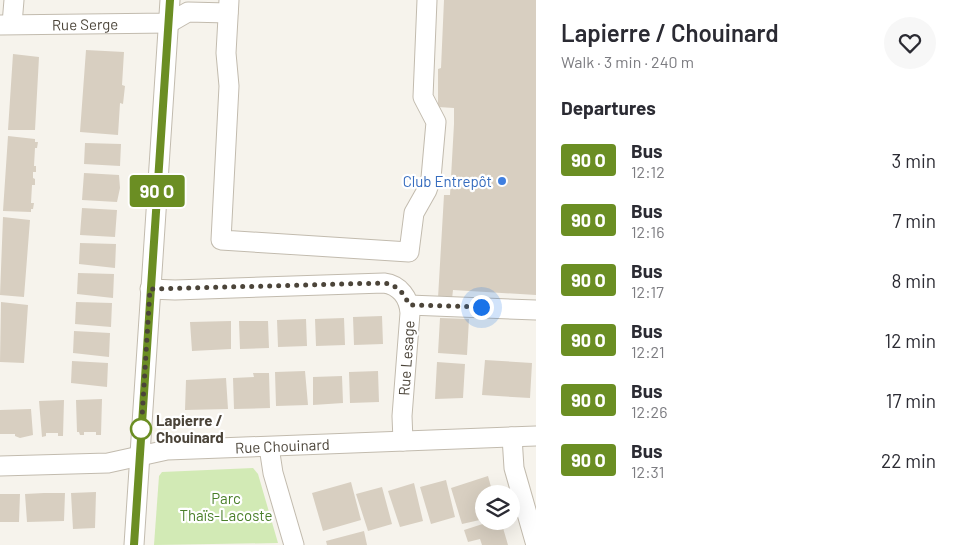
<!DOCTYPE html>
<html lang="en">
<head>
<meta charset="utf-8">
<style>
	:root { --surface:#fff; --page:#f7f7f7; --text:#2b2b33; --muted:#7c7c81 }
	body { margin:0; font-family:Barlow,sans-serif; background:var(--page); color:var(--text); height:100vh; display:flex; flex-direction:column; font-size:19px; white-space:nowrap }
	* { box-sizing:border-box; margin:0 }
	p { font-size:16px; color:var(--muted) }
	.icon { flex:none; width:28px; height:28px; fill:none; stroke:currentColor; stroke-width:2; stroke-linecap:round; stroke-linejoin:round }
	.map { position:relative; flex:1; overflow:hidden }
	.sheet { display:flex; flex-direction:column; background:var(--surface); width:425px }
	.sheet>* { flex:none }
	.badge { padding:0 10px; border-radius:4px; font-size:18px; line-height:32px }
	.controls { position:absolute; left:475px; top:485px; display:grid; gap:10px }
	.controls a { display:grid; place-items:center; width:45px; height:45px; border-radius:50%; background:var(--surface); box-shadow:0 5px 20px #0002; font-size:25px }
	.you { position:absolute; width:25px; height:25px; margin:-12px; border:4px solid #fff; border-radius:50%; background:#1a73e8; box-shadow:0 0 0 8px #1a73e833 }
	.map>.badge { position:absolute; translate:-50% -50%; box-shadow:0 0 0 2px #fff }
	h2 { padding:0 25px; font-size:19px; line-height:45px }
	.round { display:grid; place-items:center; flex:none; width:52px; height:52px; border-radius:26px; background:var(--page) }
	.head { display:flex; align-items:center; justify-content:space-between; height:85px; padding:0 25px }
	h1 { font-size:24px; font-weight:600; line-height:38px }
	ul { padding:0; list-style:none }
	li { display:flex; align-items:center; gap:15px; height:60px; padding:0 25px }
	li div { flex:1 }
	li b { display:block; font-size:19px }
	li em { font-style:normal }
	li .badge { min-width:55px; font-weight:700; text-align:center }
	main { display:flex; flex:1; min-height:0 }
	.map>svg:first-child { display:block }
</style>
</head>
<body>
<main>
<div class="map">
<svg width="536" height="545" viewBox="0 0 536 545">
	<rect width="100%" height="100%" fill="#f6f3ec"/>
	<path fill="#d2eab5" d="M253 468 258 474 278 543 154 545 159 476 162 472Z"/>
	<path fill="#d8cfc1" d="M444 0H536V295L453 290 452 299 438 298 444 195H450L454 124V108L438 107V69L441 68Z
		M86 50 124 52 122 85 125 86 123 104 120 103 118 135 80 132Z
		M13 54 39 57 35 130H8Z
		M8 136 35 139V142H38L37 148H35L34 166H36V172H33V178L35 179V185H32L31 203H34L33 209H31V212L3 211Z
		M85 143 121 144 120 166 84 164Z
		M84 173 119 175 120 188 117 202 82 200Z
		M82 208 117 210 115 237 80 235Z
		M3 217 30 220 24 297 0 295Z
		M80 243 116 244 115 268 79 264Z
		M78 273 114 274 113 298 77 294Z
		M1 302 28 305 24 363 0 362Z
		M76 302 112 303 111 327 75 324Z
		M382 316 383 344 354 345 353 317Z
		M344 318 345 345 316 346 315 319Z
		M440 318 469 319 467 355 438 353Z
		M306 319 307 346 278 347 277 320Z
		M231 321V349L192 351 190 322Z
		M239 321H268L269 348 240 349Z
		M74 331 110 333 109 357 73 353Z
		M485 360 532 363 530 398 482 395Z
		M72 361 108 363 107 387 71 383Z
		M437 362 465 364 463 398 435 399Z
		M305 371 308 405 276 406 275 372Z
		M378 371 379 402 350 403 349 372Z
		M253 373H269L270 408 234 409 233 378 254 377Z
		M342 376 343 403 313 405V377Z
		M226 378 228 409 185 410 186 380Z
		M102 399 101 435H96V432H84V435H80L79 432H77L76 400Z
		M64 400 63 436H58V433H46V436L42 437 39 401Z
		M31 409 33 435 20 438 15 436V434H0V410Z
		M488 476 493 494H484V519L462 524 451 488Z
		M446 480 455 517 431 524 420 487Z
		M351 482 361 520 323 531 312 493Z
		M414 483 423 521 400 527 388 491Z
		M382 487 392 524 368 531 356 494Z
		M96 492 95 528 73 529 71 493Z
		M44 493H65L64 521 27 522 25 494Z
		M0 494H20L19 522H0Z
		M492 521H501L508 545H482L480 539 468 542 464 530Z
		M364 531 367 545H327L326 541Z"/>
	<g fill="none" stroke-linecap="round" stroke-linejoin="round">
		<defs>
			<g id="minor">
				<path d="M229 0 226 53 229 86 221 240 409 252 414 213 427 190 431 178 436 122 423 97 427 0"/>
				<path d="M12 24 14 0"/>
				<path id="s1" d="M0 25 169 23 188 12 228 13"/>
				<path d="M150 289 175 290 384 283C400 285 409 298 410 313L402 416 403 441"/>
				<path d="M409 305 536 310"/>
				<path d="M512 437 514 468 536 545"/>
				<path d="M269 447 273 473 294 545"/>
				<path id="s2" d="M0 466 108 463 167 450 536 436"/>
				<path d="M134 545 170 0"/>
			</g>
		</defs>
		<use href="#minor" stroke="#c2bbae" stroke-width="21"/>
		<use href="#minor" stroke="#fff" stroke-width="19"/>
	</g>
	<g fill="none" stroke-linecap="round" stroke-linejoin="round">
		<defs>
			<path id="line" d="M134 545 170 0"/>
		</defs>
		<use href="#line" stroke="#fff" stroke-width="11"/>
		<use href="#line" stroke="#6b8e23" stroke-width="8"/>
		<path stroke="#4b4439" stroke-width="5" stroke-dasharray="0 9" d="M141 429V434L150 289 384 283C397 285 404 293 409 305L481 307"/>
	</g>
	<circle fill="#3f7fe0" stroke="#fff" stroke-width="2" cx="502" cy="181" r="5"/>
	<circle fill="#fff" stroke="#6b8e23" stroke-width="2.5" cx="141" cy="429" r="10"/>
	<g text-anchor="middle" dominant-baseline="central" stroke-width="4.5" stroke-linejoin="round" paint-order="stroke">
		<g font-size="15" fill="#4b4439" stroke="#fff">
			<text stroke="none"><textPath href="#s1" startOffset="85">Rue Serge</textPath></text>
			<text transform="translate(406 358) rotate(-86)">Rue Lesage</text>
			<text stroke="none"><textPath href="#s2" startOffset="284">Rue Chouinard</textPath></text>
		</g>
		<g font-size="15" fill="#366cbe" stroke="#fff" text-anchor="end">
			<text x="492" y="181">Club Entrepôt</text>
		</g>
		<g font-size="15" font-weight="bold" fill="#4b4439" stroke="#fff" text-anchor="start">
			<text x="156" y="420">Lapierre /<tspan x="156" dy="17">Chouinard</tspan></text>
		</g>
		<g font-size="15" fill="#4a7f2a" stroke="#fff">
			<text x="226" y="498">Parc<tspan x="226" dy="17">Thaïs-Lacoste</tspan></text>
		</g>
	</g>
</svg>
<div class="controls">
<a><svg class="icon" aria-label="layers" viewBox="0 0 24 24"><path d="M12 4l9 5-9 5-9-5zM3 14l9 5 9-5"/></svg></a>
</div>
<div class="you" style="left:481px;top:307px"></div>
<b class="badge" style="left:157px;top:191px;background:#6b8e23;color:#fff">90 O</b>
</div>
<section class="sheet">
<div class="head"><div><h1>Lapierre / Chouinard</h1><p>Walk · 3 min · 240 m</p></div><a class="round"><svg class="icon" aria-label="heart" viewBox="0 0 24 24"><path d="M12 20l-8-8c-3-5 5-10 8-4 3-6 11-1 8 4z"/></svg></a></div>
<h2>Departures</h2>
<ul>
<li><span class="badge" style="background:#6b8e23;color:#fff">90 O</span><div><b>Bus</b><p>12:12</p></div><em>3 min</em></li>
<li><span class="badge" style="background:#6b8e23;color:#fff">90 O</span><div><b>Bus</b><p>12:16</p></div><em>7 min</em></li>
<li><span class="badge" style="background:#6b8e23;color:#fff">90 O</span><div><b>Bus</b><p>12:17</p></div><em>8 min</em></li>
<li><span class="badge" style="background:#6b8e23;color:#fff">90 O</span><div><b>Bus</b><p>12:21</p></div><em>12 min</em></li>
<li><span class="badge" style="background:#6b8e23;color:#fff">90 O</span><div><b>Bus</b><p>12:26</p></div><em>17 min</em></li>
<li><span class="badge" style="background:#6b8e23;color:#fff">90 O</span><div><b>Bus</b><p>12:31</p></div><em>22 min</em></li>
</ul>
</section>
</main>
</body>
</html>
